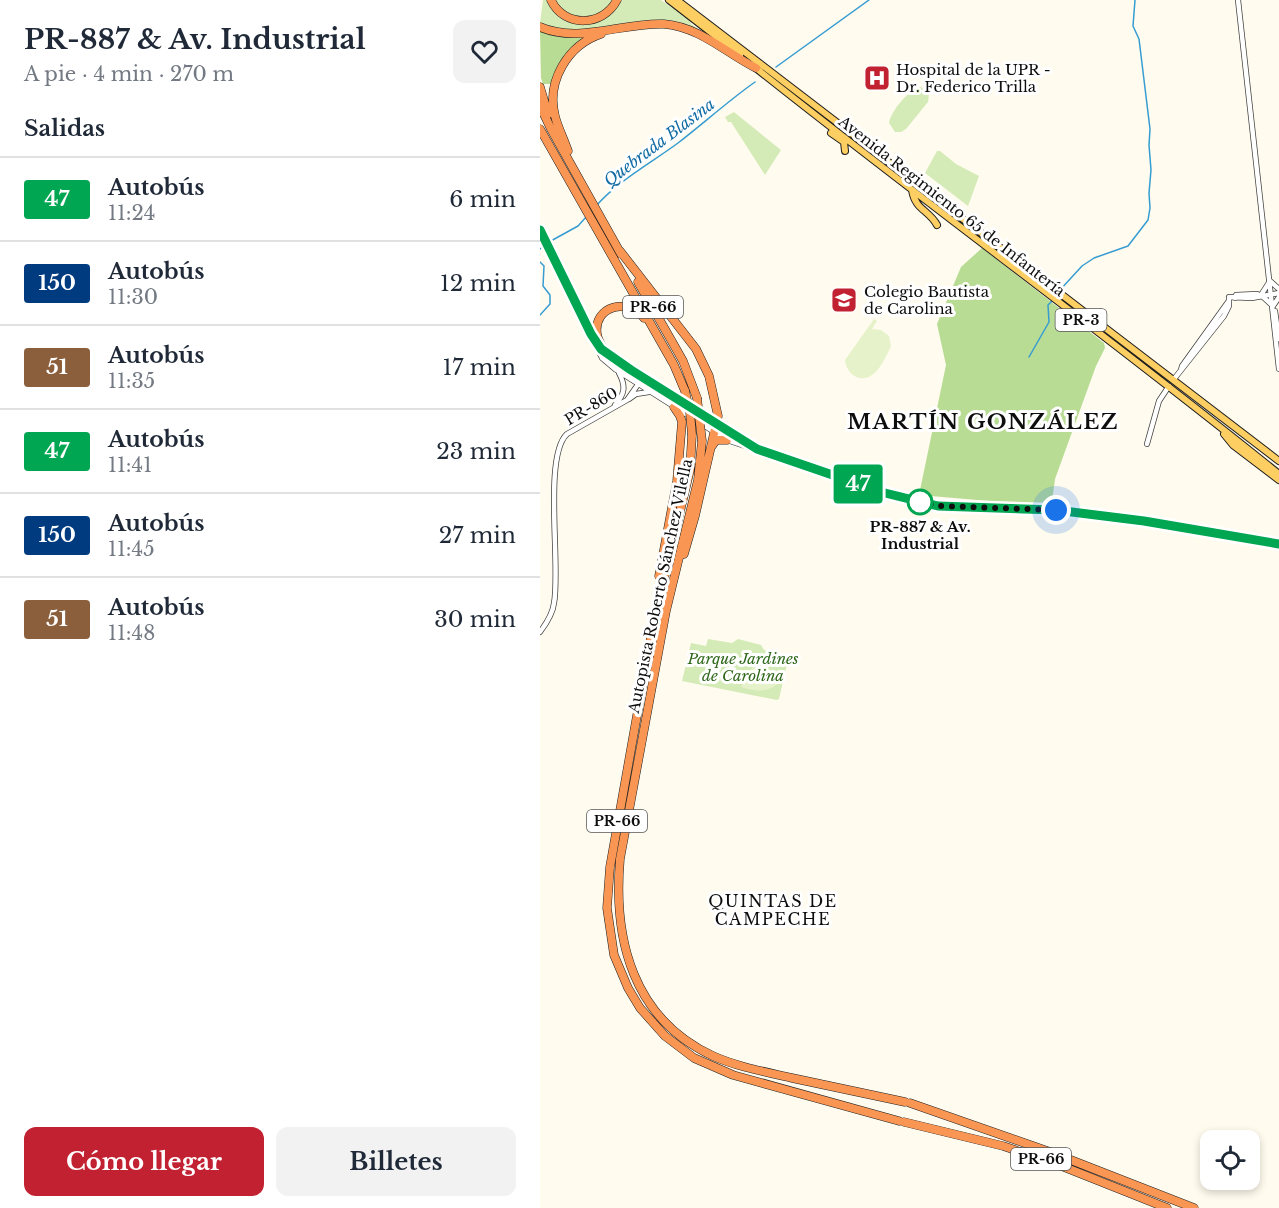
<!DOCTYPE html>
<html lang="es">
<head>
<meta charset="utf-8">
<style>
	:root { --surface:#fff; --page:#f2f2f3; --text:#1f2937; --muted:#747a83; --line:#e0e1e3; --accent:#c22131 }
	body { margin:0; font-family:"Libre Baskerville",serif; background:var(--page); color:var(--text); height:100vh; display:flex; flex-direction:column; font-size:22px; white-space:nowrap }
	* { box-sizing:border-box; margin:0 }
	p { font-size:20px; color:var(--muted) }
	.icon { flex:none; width:33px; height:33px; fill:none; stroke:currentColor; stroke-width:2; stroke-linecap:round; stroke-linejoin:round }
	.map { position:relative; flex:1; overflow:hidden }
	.details { display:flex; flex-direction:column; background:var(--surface); width:540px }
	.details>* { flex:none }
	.badge { padding:0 12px; border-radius:4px; font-size:21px; line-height:39px }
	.controls { position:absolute; left:660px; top:1130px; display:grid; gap:12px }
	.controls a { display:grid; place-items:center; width:60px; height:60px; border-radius:12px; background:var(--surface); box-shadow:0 3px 9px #0003; font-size:30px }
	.you { position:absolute; width:30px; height:30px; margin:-15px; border:4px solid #fff; border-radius:50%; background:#1a73e8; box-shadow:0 0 0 9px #1a73e833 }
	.map>.badge { position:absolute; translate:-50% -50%; box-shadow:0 0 0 3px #fff }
	h2 { padding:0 24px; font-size:22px; line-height:54px }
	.round { display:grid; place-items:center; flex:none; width:63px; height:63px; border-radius:12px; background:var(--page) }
	.overview { display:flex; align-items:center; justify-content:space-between; height:102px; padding:0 24px }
	h1 { font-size:28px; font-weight:700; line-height:45px }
	.cta { display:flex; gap:12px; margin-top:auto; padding:12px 24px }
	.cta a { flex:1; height:69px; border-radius:12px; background:var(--accent); color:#fff; font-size:24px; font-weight:700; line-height:69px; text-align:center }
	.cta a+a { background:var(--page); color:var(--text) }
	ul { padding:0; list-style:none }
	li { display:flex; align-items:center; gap:18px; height:84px; padding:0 24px; border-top:2px solid var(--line) }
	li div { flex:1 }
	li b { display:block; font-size:22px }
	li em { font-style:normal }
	li .badge { min-width:66px; font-weight:700; text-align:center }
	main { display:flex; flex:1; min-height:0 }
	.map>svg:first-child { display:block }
</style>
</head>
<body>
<main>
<section class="details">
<div class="overview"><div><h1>PR-887 &amp; Av. Industrial</h1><p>A pie · 4 min · 270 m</p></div><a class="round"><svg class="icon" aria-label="heart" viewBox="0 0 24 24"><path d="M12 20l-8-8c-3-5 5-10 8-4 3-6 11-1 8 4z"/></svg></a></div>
<h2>Salidas</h2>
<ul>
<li><span class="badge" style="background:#00a651;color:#fff">47</span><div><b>Autobús</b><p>11:24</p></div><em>6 min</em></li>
<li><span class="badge" style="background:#003b80;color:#fff">150</span><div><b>Autobús</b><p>11:30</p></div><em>12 min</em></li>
<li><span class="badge" style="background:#8b5e3c;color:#fff">51</span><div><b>Autobús</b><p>11:35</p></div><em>17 min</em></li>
<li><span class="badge" style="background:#00a651;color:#fff">47</span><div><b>Autobús</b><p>11:41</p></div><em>23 min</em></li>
<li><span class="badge" style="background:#003b80;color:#fff">150</span><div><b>Autobús</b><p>11:45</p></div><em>27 min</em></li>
<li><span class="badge" style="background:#8b5e3c;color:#fff">51</span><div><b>Autobús</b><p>11:48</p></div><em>30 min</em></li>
</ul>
<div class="cta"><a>Cómo llegar</a><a>Billetes</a></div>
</section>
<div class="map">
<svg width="739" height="1208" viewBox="0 0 739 1208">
	<rect width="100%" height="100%" fill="#fffbee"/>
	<path fill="#d5ebb7" d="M3 0H8L12 7 46 23 79 0H121L150 20 151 24 161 31 146 26 32 31H24L0 24Z
		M14 0H74C64 16 40 25 24 11 20 8 17 3 14 0Z
		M381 87 389 94 388 102 366 129 361 132H355L349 123C351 111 369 89 381 87Z
		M194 112 241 150 225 175 191 122H188L185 117Z
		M397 151H400L416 164 439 176 428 206 385 173Z
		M168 639 192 643 198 639 221 645 224 650 249 656 239 699 237 700 142 681 151 643 166 646Z"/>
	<path fill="#b9dc95" d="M0 30 19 37 53 33 43 39 13 84H3L1 78Z
		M442 248 564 343 565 348 556 366 515 479 512 502 508 506 379 495 406 365 397 324 421 267Z"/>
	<path fill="#e6f2c9" d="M334 319 337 321 332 329 341 330 349 336 351 346C347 355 340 370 332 375 319 384 306 373 305 360Z
		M216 661H218L242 680C229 693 218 692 201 687Z"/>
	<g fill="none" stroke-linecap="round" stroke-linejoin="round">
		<path stroke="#369cd2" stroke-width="1.5" d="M236 67 329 0
			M56 206C79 180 111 163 138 143 164 123 188 101 215 82
			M9 242 38 226 47 216
			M0 249 4 246
			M0 262 4 266 3 286 10 295V304L0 315
			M520 290 542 266 554 258 588 246 608 220 610 208 609 193 611 170 609 145 610 129 599 39 593 26 595 0
			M489 357 509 322 508 305 512 301"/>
		<defs>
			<path id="tertiary" d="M698 0 739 369
				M0 230 48 329
				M739 289 730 281 721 295 733 306 739 297
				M695 298 696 295 717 294 719 295
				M735 311 739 339
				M47 328 62 358 75 369 187 440 345 493 398 506 516 510 604 521 739 544
				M65 352 102 378 210 445
				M641 370 642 366 688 302
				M634 379 684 316 689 306V297L712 298 739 293
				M89 399 96 394 109 392
				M75 405C85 394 86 386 79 373
				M607 444 619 401 629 386
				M0 632C6 624 13 613 14 603 21 567 3 456 27 434L87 400 99 383"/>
			<path id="primary" d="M129 0 200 55
				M137 0 739 461
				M212 65C386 204 566 334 739 474
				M291 133 304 142 305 151
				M372 190C375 210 389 210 397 225
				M684 434 693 445 739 480"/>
			<path id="motorway" d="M11 0C24 28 63 27 77 0
				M0 27C39 44 83 22 124 24 160 27 186 53 216 68
				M0 87 8 114
				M0 106 11 129 81 254
				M0 129 134 365 145 391
				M28 151C24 139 18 128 15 116 6 81 28 45 61 34
				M80 251 156 349 169 376 178 416 155 516 144 554
				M98 282 143 361 157 398
				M65 352C62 346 58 341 57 334 53 306 88 297 104 318
				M152 435 150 470 114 620 70 867 67 908 74 955 88 988 100 1008 125 1036 154 1058 193 1075 359 1121
				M162 441 158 480 126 611 80 859C73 940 93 1019 173 1056 198 1067 226 1072 252 1078 290 1086 327 1094 365 1102
				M172 446 176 440H187
				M119 576 137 481 142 422 140 416 134 407
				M370 1103 513 1153 654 1208
				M364 1122 463 1146 519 1165 627 1208"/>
		</defs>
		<use href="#tertiary" stroke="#414141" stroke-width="6"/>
		<use href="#primary" stroke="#1f1f1f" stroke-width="8"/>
		<use href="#motorway" stroke="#1f1f1f" stroke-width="9"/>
		<use href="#tertiary" stroke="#fff" stroke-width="4.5"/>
		<use href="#primary" stroke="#fdce61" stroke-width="6"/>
		<use href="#motorway" stroke="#f99653" stroke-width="8"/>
		<defs>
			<path id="motorway-bridge" d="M145 391 150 413 152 435
				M157 398 162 441"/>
		</defs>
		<use href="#motorway-bridge" stroke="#1f1f1f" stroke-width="9" stroke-linecap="butt"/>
		<use href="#motorway-bridge" stroke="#f99653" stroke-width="8"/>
	</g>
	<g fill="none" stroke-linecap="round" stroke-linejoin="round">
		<defs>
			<path id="line" d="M0 230 51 334 61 349 91 370 217 449 345 493 398 506 516 510 604 521 739 544"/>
		</defs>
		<use href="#line" stroke="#fff" stroke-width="14"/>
		<use href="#line" stroke="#00a651" stroke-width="9"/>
		<path stroke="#0e0e0e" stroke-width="6" stroke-dasharray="0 10.8" d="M380 502 398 506 516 510"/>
	</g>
	<defs>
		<symbol id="hospital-square" viewBox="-11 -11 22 22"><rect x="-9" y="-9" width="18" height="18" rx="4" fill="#c22131" stroke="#fff"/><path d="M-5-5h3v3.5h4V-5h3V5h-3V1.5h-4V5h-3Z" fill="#fff"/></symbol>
		<symbol id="university-square" viewBox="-11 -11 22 22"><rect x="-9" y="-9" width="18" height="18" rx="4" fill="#c22131" stroke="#fff"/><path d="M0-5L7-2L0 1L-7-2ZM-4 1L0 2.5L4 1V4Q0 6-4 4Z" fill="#fff"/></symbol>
	</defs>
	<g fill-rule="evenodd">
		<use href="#hospital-square" x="322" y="63" width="30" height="30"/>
		<use href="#university-square" x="289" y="285" width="30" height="30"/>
	</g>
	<circle fill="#fff" stroke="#00a651" stroke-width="3" cx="380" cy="502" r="12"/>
	<g text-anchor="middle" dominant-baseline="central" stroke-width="6" stroke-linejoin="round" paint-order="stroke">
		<g fill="#fff" stroke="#565656" stroke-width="1.5">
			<rect x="83" y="296" width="60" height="22" rx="4.5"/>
			<rect x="515.5" y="309" width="51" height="22" rx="4.5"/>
			<rect x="47" y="810" width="60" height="22" rx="4.5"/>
			<rect x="471" y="1148" width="60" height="22" rx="4.5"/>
		</g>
		<g font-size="14" font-weight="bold" fill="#0e0e0e">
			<text x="113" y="307">PR-66</text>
			<text x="541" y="320">PR-3</text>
			<text x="77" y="821">PR-66</text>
			<text x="501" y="1159">PR-66</text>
		</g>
		<g font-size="15" fill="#0e0e0e" stroke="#fff" text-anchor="start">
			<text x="356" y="69">Hospital de la UPR -<tspan x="356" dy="17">Dr. Federico Trilla</tspan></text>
			<text x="324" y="291">Colegio Bautista<tspan x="324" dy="17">de Carolina</tspan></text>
		</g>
		<g font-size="15" fill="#0e0e0e" stroke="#fff">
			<text transform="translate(412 206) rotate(38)">Avenida Regimiento 65 de Infantería</text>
			<text transform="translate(51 406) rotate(-31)">PR-860</text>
			<text transform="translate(120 586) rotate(-78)">Autopista Roberto Sánchez Vilella</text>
		</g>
		<g font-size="15" font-weight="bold" fill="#0e0e0e" stroke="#fff">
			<text x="380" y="526">PR-887 &amp; Av.<tspan x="380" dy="17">Industrial</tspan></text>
		</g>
		<g font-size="15" font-style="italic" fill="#30681c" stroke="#fff">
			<text x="203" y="658">Parque Jardines<tspan x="203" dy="17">de Carolina</tspan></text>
		</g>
		<g font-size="16" font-style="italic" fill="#136ca4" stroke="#fff">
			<text transform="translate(119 142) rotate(-37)">Quebrada Blasina</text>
		</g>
		<g font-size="16" letter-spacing="1.5" fill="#0e0e0e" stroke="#fff">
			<text x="233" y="901">QUINTAS DE<tspan x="233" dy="18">CAMPECHE</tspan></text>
		</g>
		<g font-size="21" font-weight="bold" letter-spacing="1.5" fill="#0e0e0e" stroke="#fff">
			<text x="443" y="422">MARTÍN GONZÁLEZ</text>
		</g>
	</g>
</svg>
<div class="controls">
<a><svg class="icon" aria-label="locate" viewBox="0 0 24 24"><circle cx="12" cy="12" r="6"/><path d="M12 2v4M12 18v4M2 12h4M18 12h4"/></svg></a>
</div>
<div class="you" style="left:516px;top:510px"></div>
<b class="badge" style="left:318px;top:484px;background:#00a651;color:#fff">47</b>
</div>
</main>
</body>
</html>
